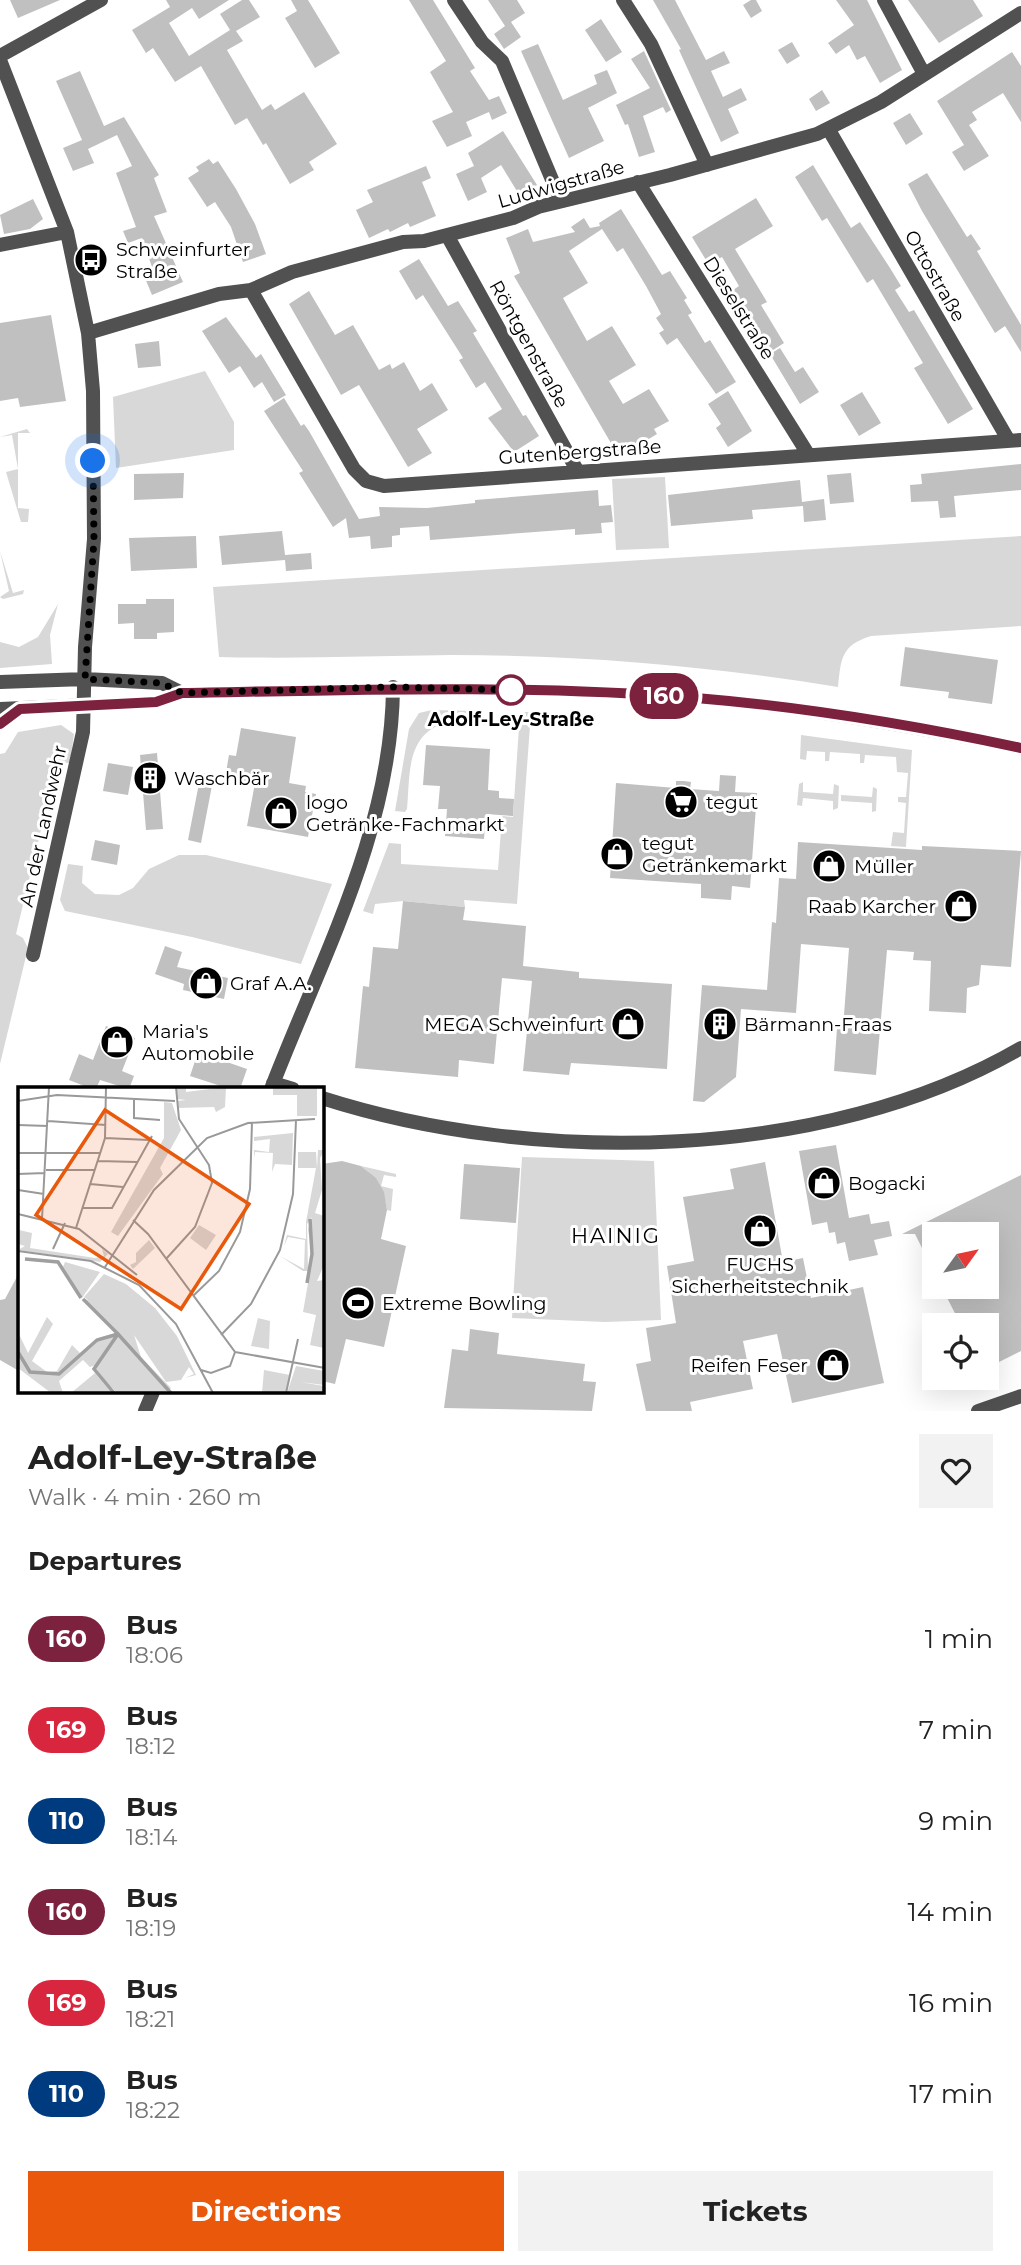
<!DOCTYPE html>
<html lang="en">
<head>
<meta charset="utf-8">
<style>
	:root { --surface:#fff; --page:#f2f2f2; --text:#222; --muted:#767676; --accent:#ea580c }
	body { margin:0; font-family:Montserrat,sans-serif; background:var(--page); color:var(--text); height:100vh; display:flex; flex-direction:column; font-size:26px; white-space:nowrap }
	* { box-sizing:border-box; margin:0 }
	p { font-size:23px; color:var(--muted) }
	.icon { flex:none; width:38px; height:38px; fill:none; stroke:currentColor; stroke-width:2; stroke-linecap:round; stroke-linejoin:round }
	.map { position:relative; height:1411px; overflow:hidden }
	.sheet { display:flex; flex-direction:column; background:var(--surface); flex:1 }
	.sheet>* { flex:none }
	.badge { padding:0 14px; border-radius:23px; font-size:24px; line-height:46px }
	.needle { width:46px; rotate:57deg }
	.fabs { position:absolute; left:922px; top:1222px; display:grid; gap:14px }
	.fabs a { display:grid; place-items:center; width:77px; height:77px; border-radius:0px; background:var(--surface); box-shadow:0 7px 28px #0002; font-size:35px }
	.you { position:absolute; width:35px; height:35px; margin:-18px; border:5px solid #fff; border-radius:50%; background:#1a73e8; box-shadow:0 0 0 10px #1a73e833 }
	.map>.badge { position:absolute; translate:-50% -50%; box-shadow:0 0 0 4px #fff }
	h2 { padding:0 28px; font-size:26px; line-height:63px }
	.round { display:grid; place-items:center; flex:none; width:74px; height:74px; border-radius:0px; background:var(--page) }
	.overview { display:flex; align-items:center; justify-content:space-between; height:119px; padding:0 28px }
	h1 { font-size:33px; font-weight:700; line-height:52px }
	.cta { display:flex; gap:14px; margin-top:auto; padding:14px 28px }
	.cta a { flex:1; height:80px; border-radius:0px; background:var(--accent); color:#fff; font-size:28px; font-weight:700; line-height:80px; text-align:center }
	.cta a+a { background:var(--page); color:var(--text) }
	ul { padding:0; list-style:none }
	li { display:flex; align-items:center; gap:21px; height:91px; padding:0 28px }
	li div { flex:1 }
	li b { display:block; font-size:26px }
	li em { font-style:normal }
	li .badge { min-width:77px; font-weight:700; text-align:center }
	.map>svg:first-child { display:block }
</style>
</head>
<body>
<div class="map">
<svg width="1021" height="1411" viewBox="0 0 1021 1411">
	<rect width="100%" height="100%" fill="#fff"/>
	<path fill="#d8d8d8" d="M205 371 234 422V450L116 468 113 397Z
		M27 429 30 433H18V508L29 509 28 522H21L6 472 18 469 12 435 0 437Z
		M665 477 669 548 616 550 612 479Z
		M1021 536V626L871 636C841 645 841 659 838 687 710 666 582 655 452 655 374 656 297 659 219 657L213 587Z
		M0 551 13 593 24 590 23 594 3 599 0 597 9 591Z
		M58 604 50 635 52 664 0 668V642L19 647 38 637Z
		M432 710 473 711 472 722 464 728 437 726C406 741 410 778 407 809L405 812 395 811 409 729 419 713Z
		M520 712H531L517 904 464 900 465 907 403 901 375 904 373 914 363 911 389 843 401 844V864L498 870 502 816 513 817Z
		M61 725 74 734 70 763H57L16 934 23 938 28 948 0 1064V754L5 753 18 732Z
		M801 735 912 750 906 847 891 846 893 832 904 833 906 803 898 802V797H906L908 773 897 772 896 757 865 755 864 763H860V754L830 752 829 761H825V752L807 751 806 760 800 759Z
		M803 782V792L833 794 834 784 839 786 838 808 833 810V801L803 798 802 806 797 805 799 784Z
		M873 787 877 789 876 811 872 812V803L841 801V795L872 797Z
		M179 855H206L332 884 301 964 192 937 65 911 60 900 68 864 83 866 82 883 95 894 119 895 133 888 149 869Z
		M522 1157 654 1161 661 1320 605 1322 512 1318Z
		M361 1166 396 1174V1177L384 1175 381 1186 393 1189 391 1211 387 1210C384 1189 378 1179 361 1166Z"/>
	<path fill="#c0c0c0" d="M10 0H60L18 18Z
		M166 0H229L199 19 192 8 169 23 189 56 230 30 220 14 242 0H249L260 17 236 31 243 41 227 50 262 110 271 104 275 110 304 92 337 144 309 162 314 170 290 184 266 143 263 145 247 118 235 125 201 66 175 82 153 48 146 53 132 30 170 7Z
		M291 0H308L340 53 315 68 285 18 297 11Z
		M409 0H433L475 68 470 71 489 100 499 96 507 113 492 120 489 112 466 122 472 136 447 147 432 121 453 112 430 72 446 61Z
		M488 0H517L525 13 511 22 521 37 504 49 494 34 505 26Z
		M653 0H675L706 60 724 51 730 63 711 71 723 97 741 88 747 100 728 109 739 133 721 142 679 50 681 49Z
		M751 0H756L762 11 751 18 743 5Z
		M836 0H867L902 70 880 83 865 56 857 60 849 45 836 54 828 43 854 25Z
		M908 0H973L983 16 939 43Z
		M601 19 622 52 606 62 585 30Z
		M792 42 800 56 787 64 778 50Z
		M538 44 563 100 597 84 594 75 607 70 617 93 588 108 604 141 569 158 521 51Z
		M644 51 671 110 666 113 663 107 643 116 655 152 639 157 628 124 625 125 616 105 650 88 631 59Z
		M1012 52 1021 66V122L1003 93 972 112 977 120 969 125 989 156 964 171 952 152 964 145 937 101Z
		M80 71 104 126 124 117 159 175 154 178 167 212 154 216 183 282 152 295 142 271 152 267 142 238 128 243 123 231 136 227 116 173 132 166 117 135 88 149 94 163 73 171 63 148 82 140 56 81Z
		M822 90 830 103 816 111 809 99Z
		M910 113 923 134 906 145 893 123Z
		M503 131 537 185 520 196 501 165 481 178 487 192 468 201 456 174 474 166 468 153Z
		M209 159 213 164 218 161 236 189 255 224 266 254 243 262 231 227 215 202 207 207 188 178 199 171 196 167Z
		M813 165 851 228 860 222 890 268 901 286 895 290 909 312 914 310 973 409 948 424 914 368 923 363 873 279 867 283 827 218 822 221 795 177Z
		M426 166 431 178 422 182 436 216 410 227 408 223 390 232 388 229 369 238 356 210 373 202 367 190Z
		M927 173 967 237 971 234 981 249 977 251 1021 325V352L1005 326 995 333 922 211 908 184Z
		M756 198 773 226 735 249 767 302 761 305 784 343 770 352 733 290 739 286 722 257 709 265 692 237Z
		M33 199 43 219 30 229 4 234 0 215Z
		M621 209 662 275 670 271 687 298 684 300 692 313 688 315 705 343 710 340 736 382 716 394 677 338 667 345 659 333 664 330 656 318 661 314 646 286 623 248 617 252 602 229 569 251 588 283 563 298 587 341 612 326 636 365 609 381 623 404 649 389 669 421 654 429 657 434 619 457 514 276 520 273 506 238 528 229 533 242 575 232 571 227 584 218 590 228 600 226 599 223Z
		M419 259 448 306 458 301 477 331 473 333 523 416 526 415 539 436 514 452 488 418 502 409 485 382 476 388 459 360 463 358 423 295 416 300 399 271Z
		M309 291 335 335 353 325 379 370 390 364 392 369 404 362 420 391 432 383 448 410 417 429 432 453 408 467 359 385 341 395 289 304Z
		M51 315 66 401 20 407 18 398 0 401V323Z
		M226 317 256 358 261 354 286 395 274 402 262 382 254 388 240 366 229 373 202 331Z
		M159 341 161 366 138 368 135 344Z
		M780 348 795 372 803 367 819 392 800 404 770 354Z
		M728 391 752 431 728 447 716 428 721 424 708 404Z
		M862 392 881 423 859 436 840 405Z
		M284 398 301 426 304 424 309 431 359 519 380 516 379 507 427 508 475 503V500L598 490 599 506 611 505 613 522 601 523 602 533 575 535V529L430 540 429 526 400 528V535L392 536V547L371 549 370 536 349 538 346 518 333 527 299 473 303 471 264 411Z
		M1021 464V490L954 496 956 517 940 518 938 501 911 502 910 485 922 484 921 474Z
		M184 473 183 498 134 500V474Z
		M851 473 854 502 830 504 827 475Z
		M800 480 802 502 824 499 826 520 804 522 803 506 752 510 753 519 671 526 668 495Z
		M282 531 285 555 311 553 312 569 286 571 285 560 222 565 219 536Z
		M196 536 197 568 131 571 129 538Z
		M146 599H174V632L157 633V639H134V623L118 624V604H146Z
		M905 647 998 660 992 704 948 698 949 692 900 686Z
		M241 728 296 737 289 783 306 786 305 792 316 794 308 837 247 826 255 783 225 778 229 755 236 756Z
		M426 745 490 749 488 790 499 791V798L514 799 513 816 486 814 484 839 445 836 447 809H438L440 786 423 785Z
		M157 753 163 829 146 830 140 755Z
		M108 763 133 767 128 795 103 791Z
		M201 773 214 775 201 843 188 840Z
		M720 775 736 776 735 792 757 793 750 888 732 886 731 900 701 898V884L610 878 616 783 676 788V781H684L691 782 690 789 719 791Z
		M95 840 120 845 117 865 91 860Z
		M798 842 922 850V846L1021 851 1011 967 981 965 979 985 967 988 966 1013 929 1011 931 961 913 960 914 952 887 950 876 1075 834 1071 837 1028H843L849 948 801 944 796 1013 741 1009 736 1077 704 1102 693 1101 702 985 767 990 772 922 776 923 779 878 796 879Z
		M403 901 465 907 463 920 526 926 523 966 579 972V978L672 984 667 1069 571 1063 569 1075 523 1071 532 981 502 978 494 1064 459 1060 458 1077 355 1068 363 986 369 987 373 947 398 949Z
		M165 946 182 952 177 967 228 978 224 999 183 990 184 984 155 974Z
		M106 1026 135 1038 122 1071 134 1076 129 1089 100 1080 96 1089H92L69 1080 79 1054 93 1060Z
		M198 1052 247 1069 240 1089H230L190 1076Z
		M836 1145 849 1218 869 1214 871 1224 889 1221 892 1236 874 1240 878 1255 849 1261 845 1242 837 1244 835 1232 829 1233 827 1222 812 1225 799 1151Z
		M342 1161 361 1166 376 1178 384 1192 387 1210 381 1239 406 1246 384 1347 346 1339 335 1384 322 1381V1164Z
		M765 1162 783 1262 803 1258 811 1298 863 1287 884 1383 792 1403 777 1334 743 1341 753 1389 690 1402 692 1411H646L636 1364 651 1361 646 1328 676 1323 667 1266 694 1261 683 1197 734 1189 730 1169Z
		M464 1164 520 1168 516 1223 460 1219Z
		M1021 1175V1351L987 1368V1325H961L941 1286H987V1234H934V1272L915 1234H902Z
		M19 1273V1371L0 1360V1300L5 1299Z
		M470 1329 499 1333 497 1354 585 1364 583 1381 596 1382 592 1411 444 1408 452 1349 468 1351Z"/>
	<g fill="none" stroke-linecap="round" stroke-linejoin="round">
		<path stroke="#515151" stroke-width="14" d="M454 0 482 42 502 61 561 201
			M623 0 651 44 707 165
			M884 0 924 74
			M0 56 101 0
			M0 60 67 232 88 333 93 391 94 539 85 647 83 732 33 955
			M829 130 1009 441
			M638 182 808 454
			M447 235 578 472
			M0 245 67 232
			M251 290 354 469 366 481 384 486 1021 440
			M88 333 219 294 251 290 292 272 403 242 424 241 513 218 538 207 670 175 817 134 881 102 1021 13
			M0 682 85 679 162 683 182 693
			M0 709 156 702 182 693C353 690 525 684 696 698 805 707 914 726 1021 748
			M0 724 19 710
			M273 1083 293 1089
			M271 1089C321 959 392 830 393 687
			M322 1098C534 1166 825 1162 1021 1048
			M145 1411 153 1392
			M978 1411 1021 1396"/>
	</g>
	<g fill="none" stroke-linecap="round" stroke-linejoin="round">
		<defs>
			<path id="line" d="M0 724 20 709 156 702 182 693C353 690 525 684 696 698 805 707 914 725 1021 748"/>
		</defs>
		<use href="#line" stroke="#fff" stroke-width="16"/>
		<use href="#line" stroke="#7d223e" stroke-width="10"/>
		<path stroke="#000" stroke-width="7" stroke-dasharray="0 12.6" d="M93 461 94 539 85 679 162 683 182 693 393 687 511 690"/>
	</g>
	<defs>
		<symbol id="bus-disc" viewBox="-11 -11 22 22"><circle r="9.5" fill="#000" stroke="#fff"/><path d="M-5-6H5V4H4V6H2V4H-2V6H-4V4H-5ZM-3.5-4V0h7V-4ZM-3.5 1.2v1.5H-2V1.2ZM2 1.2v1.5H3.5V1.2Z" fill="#fff"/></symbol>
		<symbol id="building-disc" viewBox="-11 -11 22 22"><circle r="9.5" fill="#000" stroke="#fff"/><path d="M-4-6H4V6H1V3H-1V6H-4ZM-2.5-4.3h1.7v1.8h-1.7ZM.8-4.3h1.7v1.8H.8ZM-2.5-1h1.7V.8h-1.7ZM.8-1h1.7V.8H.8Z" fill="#fff"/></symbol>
		<symbol id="supermarket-disc" viewBox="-11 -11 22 22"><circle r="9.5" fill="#000" stroke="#fff"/><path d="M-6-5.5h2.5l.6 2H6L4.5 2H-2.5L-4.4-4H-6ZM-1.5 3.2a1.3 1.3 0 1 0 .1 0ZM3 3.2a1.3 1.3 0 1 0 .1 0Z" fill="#fff"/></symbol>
		<symbol id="shop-disc" viewBox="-11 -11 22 22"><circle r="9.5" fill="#000" stroke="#fff"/><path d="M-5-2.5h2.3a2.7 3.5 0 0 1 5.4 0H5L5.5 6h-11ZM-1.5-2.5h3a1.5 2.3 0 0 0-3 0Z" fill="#fff"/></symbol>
		<symbol id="stadium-disc" viewBox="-11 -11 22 22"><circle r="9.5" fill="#000" stroke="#fff"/><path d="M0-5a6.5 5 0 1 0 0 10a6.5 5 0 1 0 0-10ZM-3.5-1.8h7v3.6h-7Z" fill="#fff"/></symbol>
	</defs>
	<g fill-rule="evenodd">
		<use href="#bus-disc" x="72" y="241" width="38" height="38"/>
		<use href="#building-disc" x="131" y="759" width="38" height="38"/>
		<use href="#supermarket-disc" x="662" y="783" width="38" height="38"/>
		<use href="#shop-disc" x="262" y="794" width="38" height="38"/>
		<use href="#shop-disc" x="598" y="835" width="38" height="38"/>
		<use href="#shop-disc" x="810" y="847" width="38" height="38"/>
		<use href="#shop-disc" x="942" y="887" width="38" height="38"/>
		<use href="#shop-disc" x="187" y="964" width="38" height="38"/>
		<use href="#shop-disc" x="609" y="1005" width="38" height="38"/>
		<use href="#building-disc" x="701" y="1005" width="38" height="38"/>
		<use href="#shop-disc" x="98" y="1023" width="38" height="38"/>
		<use href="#shop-disc" x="805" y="1164" width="38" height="38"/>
		<use href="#shop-disc" x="741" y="1212" width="38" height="38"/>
		<use href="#stadium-disc" x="339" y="1284" width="38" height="38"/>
		<use href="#shop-disc" x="814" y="1346" width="38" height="38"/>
	</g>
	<circle fill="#fff" stroke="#7d223e" stroke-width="3.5" cx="511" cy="690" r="14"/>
	<g text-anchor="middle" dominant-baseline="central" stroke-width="6" stroke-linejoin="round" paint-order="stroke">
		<g font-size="19" fill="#000" stroke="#fff">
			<text transform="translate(561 184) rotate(-16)">Ludwigstraße</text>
			<text transform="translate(935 276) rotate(60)">Ottostraße</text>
			<text transform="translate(739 308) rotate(58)">Dieselstraße</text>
			<text transform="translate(529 344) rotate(61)">Röntgenstraße</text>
			<text transform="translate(580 452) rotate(-4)">Gutenbergstraße</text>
			<text transform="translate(43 826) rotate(-78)">An der Landwehr</text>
		</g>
		<g font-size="19" fill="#000" stroke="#fff" text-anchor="start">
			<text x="116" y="249">Schweinfurter<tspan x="116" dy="22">Straße</tspan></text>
			<text x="174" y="778">Waschbär</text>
			<text x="306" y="802">logo<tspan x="306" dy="22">Getränke-Fachmarkt</tspan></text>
			<text x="706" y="802">tegut</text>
			<text x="642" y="843">tegut<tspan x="642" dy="22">Getränkemarkt</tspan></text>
			<text x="854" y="866">Müller</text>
			<text x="936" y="906" text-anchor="end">Raab Karcher</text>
			<text x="230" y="983">Graf A.A.</text>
			<text x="604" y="1024" text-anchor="end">MEGA Schweinfurt</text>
			<text x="744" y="1024">Bärmann-Fraas</text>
			<text x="142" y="1031">Maria's<tspan x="142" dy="22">Automobile</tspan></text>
			<text x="848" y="1183">Bogacki</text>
			<text x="760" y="1264" text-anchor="middle">FUCHS<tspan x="760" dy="22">Sicherheitstechnik</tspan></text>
			<text x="382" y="1303">Extreme Bowling</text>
			<text x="808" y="1365" text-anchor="end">Reifen Feser</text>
		</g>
		<g font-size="19" font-weight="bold" fill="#000" stroke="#fff">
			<text x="511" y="719">Adolf-Ley-Straße</text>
		</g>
		<g font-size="21" letter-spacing="2" fill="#000" stroke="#fff">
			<text x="616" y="1235">HAINIG</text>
		</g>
	</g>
	<g transform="translate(18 1087)">
		<rect width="306" height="306" fill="#fff"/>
		<path d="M159 0H168V5L208 0 207 20 198 25 196 20 160 21 159 14 168 13 159 12ZM255 0H299V29H279V8H255ZM146 15 154 16 163 43 142 81 145 87 100 149 93 145 146 51ZM275 46 274 78 257 77 254 85 255 66 237 65 236 71V63L251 65 252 52 236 54V50ZM300 63H307L302 71 304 103 297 126 306 129V178L299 194 306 193V261L292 258 298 228 285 225 294 173 290 142 294 130 289 137 290 184H285L262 169 286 182 287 153 270 150 266 159 269 148 288 152V135L298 81H280V65H298L299 81ZM181 138 198 148 188 163 172 151ZM1 143 14 146 12 161 77 171 86 169 84 162 90 167 82 175 0 163 7 159 0 157ZM131 153 137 161 115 182 112 178 118 175V166ZM47 175 82 185 64 211 45 180ZM86 187 108 197 137 221 159 249 178 288 167 291 176 287 171 280 163 293 148 295 116 248 123 270 153 301 146 306H99L77 283 78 278 72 280 65 273 41 294 45 306H33L0 281V245L10 266 29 230 35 237 14 274 29 285 39 284 54 258 62 266 80 251 97 246 64 212 70 213 66 210ZM240 231 252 234 251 262 233 259ZM278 279 306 284V298L282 295 306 299V306H269ZM246 283 272 288 267 306H244ZM77 286 94 306H53Z" fill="#d8d8d8"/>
		<path fill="none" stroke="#9f9f9f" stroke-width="3.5" d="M7 172 40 175 63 211M289 196 294 167 292 132M65 212 100 247 76 282 96 306M0 265 12 285 41 287 79 253 100 247 153 306"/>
		<path fill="none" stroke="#999" stroke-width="2" d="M116 12V31L142 33M0 14 39 8 157 14M30 34 88 38M0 38 30 39M87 51 131 53M0 66H83M80 74 119 75M28 83H76M0 87 27 86M72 97 105 100M0 103 26 107M65 121H94L134 49M0 127 61 142 119 188M24 132 31 0M115 133 130 147 217 265 212 279 193 286 183 283M58 141 87 51 88 0M35 162 47 136M0 164 73 174 121 198 158 237 195 306M148 172 177 140 194 96 191 78 161 32 158 0M87 180 136 103 189 51 230 36 297 32M175 209 201 184 222 145 232 102 234 35M203 248 233 217 262 163 275 107 278 33M217 265 307 281M268 306 280 252"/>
		<path fill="#e8590c" fill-opacity="0.15" stroke="#e8590c" stroke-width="3.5" d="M87 23 231 117 163 222 18 128Z"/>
		<rect width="306" height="306" fill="none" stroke="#000" stroke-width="3.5"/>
	</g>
</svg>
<div class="fabs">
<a><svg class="needle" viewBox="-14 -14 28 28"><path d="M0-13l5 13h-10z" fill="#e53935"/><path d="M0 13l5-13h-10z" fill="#767676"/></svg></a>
<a><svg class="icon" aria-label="locate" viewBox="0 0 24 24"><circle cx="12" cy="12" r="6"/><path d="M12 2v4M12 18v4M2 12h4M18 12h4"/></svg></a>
</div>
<div class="you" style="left:93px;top:461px"></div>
<b class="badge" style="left:664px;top:696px;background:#7d223e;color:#fff">160</b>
</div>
<section class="sheet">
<div class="overview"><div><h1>Adolf-Ley-Straße</h1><p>Walk · 4 min · 260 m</p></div><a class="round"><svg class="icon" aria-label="heart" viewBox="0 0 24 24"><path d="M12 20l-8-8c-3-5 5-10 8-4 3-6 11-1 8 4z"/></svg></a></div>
<h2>Departures</h2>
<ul>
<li><span class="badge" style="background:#7d223e;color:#fff">160</span><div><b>Bus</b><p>18:06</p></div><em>1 min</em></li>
<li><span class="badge" style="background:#d7263d;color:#fff">169</span><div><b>Bus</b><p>18:12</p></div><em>7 min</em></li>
<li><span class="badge" style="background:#003b80;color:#fff">110</span><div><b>Bus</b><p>18:14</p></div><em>9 min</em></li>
<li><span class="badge" style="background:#7d223e;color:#fff">160</span><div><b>Bus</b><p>18:19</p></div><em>14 min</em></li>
<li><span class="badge" style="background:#d7263d;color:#fff">169</span><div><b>Bus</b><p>18:21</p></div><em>16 min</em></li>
<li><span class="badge" style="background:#003b80;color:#fff">110</span><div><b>Bus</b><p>18:22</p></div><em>17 min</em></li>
</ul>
<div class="cta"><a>Directions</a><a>Tickets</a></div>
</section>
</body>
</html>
